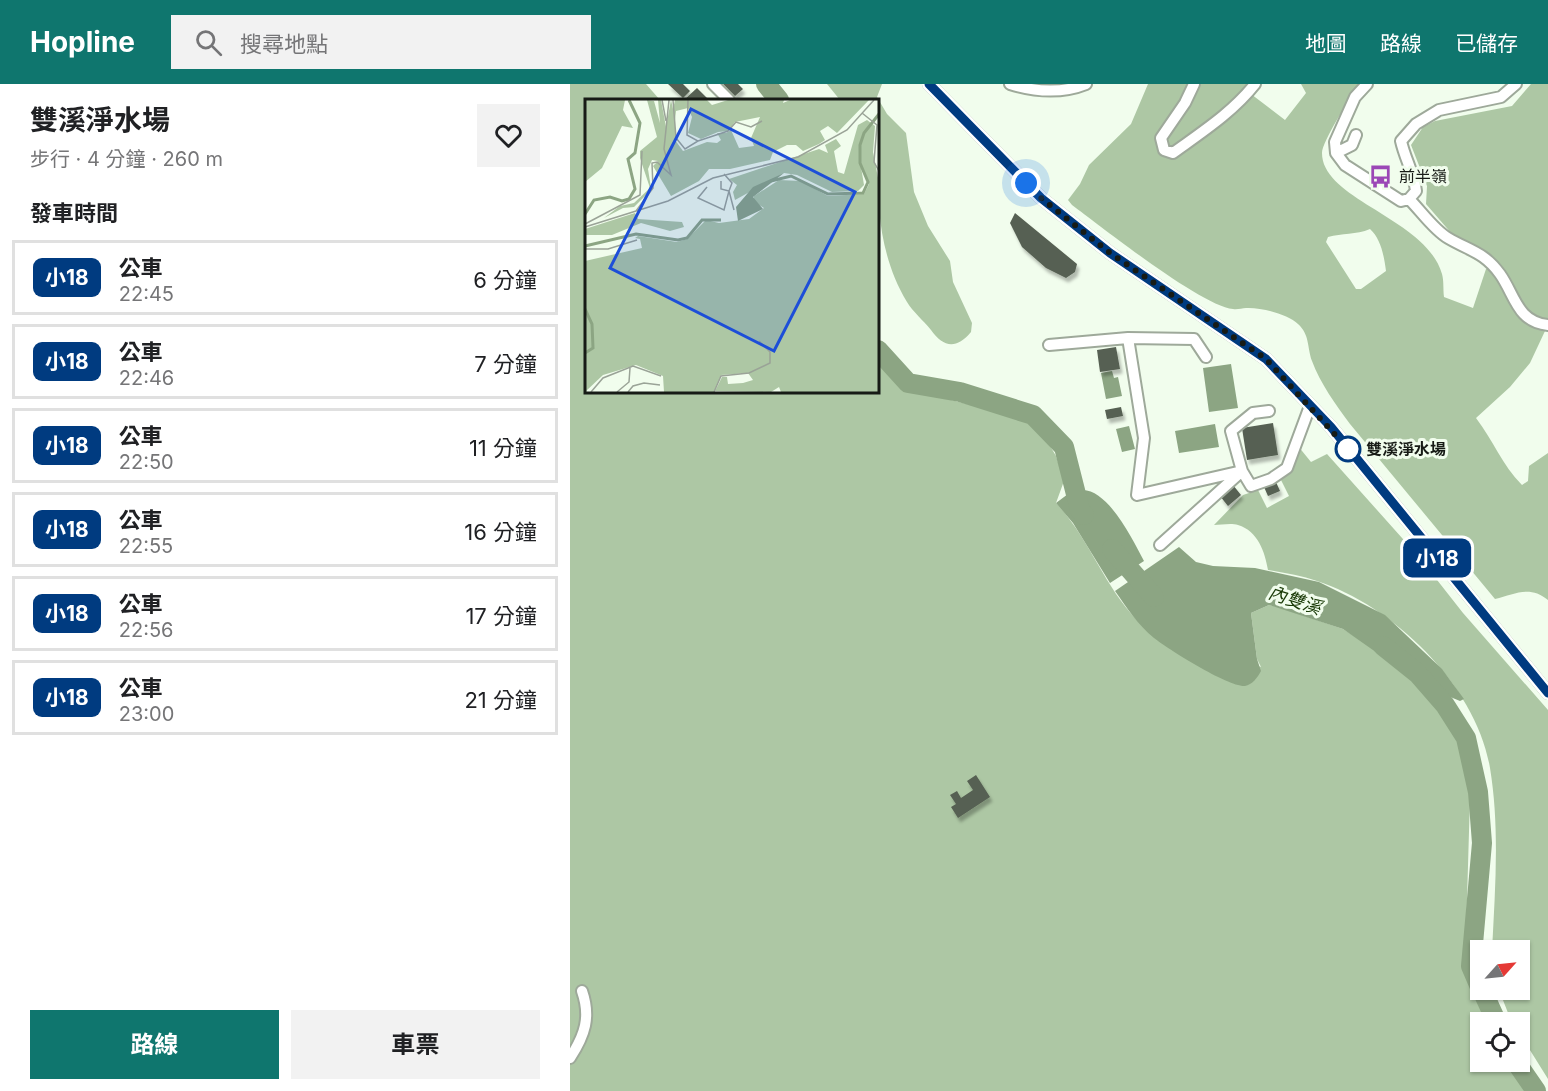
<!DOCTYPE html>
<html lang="zh-TW">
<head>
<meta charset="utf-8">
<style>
	:root { --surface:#fff; --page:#f2f2f2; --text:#202124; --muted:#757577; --line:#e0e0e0; --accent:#0f766e }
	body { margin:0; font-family:Inter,"Noto Sans TC",sans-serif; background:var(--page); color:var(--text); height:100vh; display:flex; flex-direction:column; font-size:22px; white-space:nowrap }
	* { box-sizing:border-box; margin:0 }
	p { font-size:20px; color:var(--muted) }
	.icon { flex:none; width:33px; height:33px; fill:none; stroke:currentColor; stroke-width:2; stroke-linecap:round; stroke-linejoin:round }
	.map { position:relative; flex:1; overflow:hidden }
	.drawer { display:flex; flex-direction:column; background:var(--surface); width:570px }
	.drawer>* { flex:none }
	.badge { padding:0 12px; border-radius:9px; font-size:21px; line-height:39px }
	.needle { width:39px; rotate:63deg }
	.tools { position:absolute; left:900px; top:856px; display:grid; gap:12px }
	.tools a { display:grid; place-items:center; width:60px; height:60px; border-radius:0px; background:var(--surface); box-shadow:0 2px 4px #0004; font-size:30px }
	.you { position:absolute; width:30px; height:30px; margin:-15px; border:4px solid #fff; border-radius:50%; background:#1a73e8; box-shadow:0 0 0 9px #1a73e833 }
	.map>.badge { position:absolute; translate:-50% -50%; box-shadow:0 0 0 3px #fff }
	h2 { padding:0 30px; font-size:22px; line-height:54px }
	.round { display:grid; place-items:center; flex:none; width:63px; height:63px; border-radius:0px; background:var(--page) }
	.overview { display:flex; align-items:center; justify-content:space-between; height:102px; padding:0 30px }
	h1 { font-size:28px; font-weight:700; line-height:45px }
	.action { display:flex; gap:12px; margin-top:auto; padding:12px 30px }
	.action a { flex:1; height:69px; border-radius:0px; background:var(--accent); color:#fff; font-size:24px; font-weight:700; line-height:69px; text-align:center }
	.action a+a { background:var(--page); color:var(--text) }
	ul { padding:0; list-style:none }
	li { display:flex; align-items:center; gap:18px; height:75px; margin:0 12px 9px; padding:0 18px; border:3px solid var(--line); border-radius:0px }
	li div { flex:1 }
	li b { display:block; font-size:22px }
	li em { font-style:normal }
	li .badge { min-width:66px; font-weight:700; text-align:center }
	header { display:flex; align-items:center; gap:36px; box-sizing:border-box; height:84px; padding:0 30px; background:var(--accent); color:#fff }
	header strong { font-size:28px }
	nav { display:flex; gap:33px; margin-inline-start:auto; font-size:21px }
	.search { width:420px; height:54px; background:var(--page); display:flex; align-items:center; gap:15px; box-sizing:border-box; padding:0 21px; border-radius:0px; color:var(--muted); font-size:22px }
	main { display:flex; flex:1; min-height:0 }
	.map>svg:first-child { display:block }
</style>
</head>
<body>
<header>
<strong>Hopline</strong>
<div class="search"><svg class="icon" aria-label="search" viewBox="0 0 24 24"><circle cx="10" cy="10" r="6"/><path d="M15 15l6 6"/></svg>搜尋地點</div>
<nav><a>地圖</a><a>路線</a><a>已儲存</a></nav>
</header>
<main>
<section class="drawer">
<div class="overview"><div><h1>雙溪淨水場</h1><p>步行 · 4 分鐘 · 260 m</p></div><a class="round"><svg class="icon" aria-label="heart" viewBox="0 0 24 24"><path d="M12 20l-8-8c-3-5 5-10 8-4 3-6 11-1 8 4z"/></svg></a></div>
<h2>發車時間</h2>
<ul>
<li><span class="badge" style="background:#003b80;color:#fff">小18</span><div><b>公車</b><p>22:45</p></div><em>6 分鐘</em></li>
<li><span class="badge" style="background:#003b80;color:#fff">小18</span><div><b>公車</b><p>22:46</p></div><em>7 分鐘</em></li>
<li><span class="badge" style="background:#003b80;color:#fff">小18</span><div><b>公車</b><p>22:50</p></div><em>11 分鐘</em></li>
<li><span class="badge" style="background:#003b80;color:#fff">小18</span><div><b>公車</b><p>22:55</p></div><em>16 分鐘</em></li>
<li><span class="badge" style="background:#003b80;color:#fff">小18</span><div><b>公車</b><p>22:56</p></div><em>17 分鐘</em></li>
<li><span class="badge" style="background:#003b80;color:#fff">小18</span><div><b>公車</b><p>23:00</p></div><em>21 分鐘</em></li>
</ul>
<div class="action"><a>路線</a><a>車票</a></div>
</section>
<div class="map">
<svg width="978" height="1007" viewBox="0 0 978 1007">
	<defs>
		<filter id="shadow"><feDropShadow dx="2.5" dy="4.5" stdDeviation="1.5" flood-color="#0004"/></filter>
	</defs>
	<rect width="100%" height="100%" fill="#f1fded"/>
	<path fill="#adc7a4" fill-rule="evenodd" d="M0 0H76L90 16H16V308H308V278L334 304 452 334 473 350 486 372 494 397 486 419C519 454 534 502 567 536 576 546 672 576 691 583L687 575 681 529 699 521 708 523 773 545 800 562 851 604 873 630 889 659 900 713 895 885 919 939H910V978H940L958 1007H0Z
		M257 0H312L307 13 317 30 336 49 344 108 358 142 380 177 383 198 402 239 401 248C386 266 373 263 361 246 353 236 343 228 337 218 300 157 308 85 308 16H270Z
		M578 0H682L677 7 715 36 736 9 731 0H789C781 12 752 58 752 69 752 116 856 134 872 190 874 197 873 205 874 213L903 224 916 185H922C943 210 940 233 975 247L960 279 940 303 906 334C923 356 932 381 952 401L958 397 959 382 978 369V516C960 501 945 510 925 515L780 340C766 321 750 299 742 277 737 263 740 251 728 240 718 230 690 223 676 224 672 224 667 226 663 225 631 222 532 143 502 121L498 116 510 100 519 81 561 40ZM800 145C811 155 814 172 816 187L791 205H786L756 158 758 153C772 149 786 151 800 145Z
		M961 0H978V238L963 235 913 168 882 150 856 120 857 102 841 61 853 43 865 37 942 22Z
		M728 362 741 378 757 370 849 473 893 529 978 626V995L950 950V939H942L929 906H950V867H922C925 806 930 745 920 684 907 603 824 522 747 497 732 492 715 489 698 486 695 468 688 447 668 441 661 439 651 441 644 441L673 411 688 406 697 424 719 412 711 396 722 387Z"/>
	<path fill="#8ca583" d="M661 280 668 324 639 328 633 284Z
		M542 287 544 294 548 293 552 312 536 315 531 289Z
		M645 340 649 363 609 369 605 347Z
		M559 342 565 365 552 368 546 345Z
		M512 406C538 405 563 456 574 477L540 499 503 439 486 419 498 410Z
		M609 463 626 478 643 482 685 484 749 498 815 531 872 585 894 615 890 617 873 610 839 579 820 578 773 545 699 521 681 529 687 575 691 587C688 593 682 601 675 602 658 603 598 565 584 554 568 541 557 524 545 507Z"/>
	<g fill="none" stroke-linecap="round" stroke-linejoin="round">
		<path stroke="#8ca583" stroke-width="20" d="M196 0 209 16
			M308 266 338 299 390 308 463 331 494 363 510 426 514 431
			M542 465 584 513
			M813 562 848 590 875 621 896 654 908 708 912 759 901 882 910 903
			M912 906 927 939
			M946 978 966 1007"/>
	</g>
	<path fill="#566052" filter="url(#shadow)" d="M98 0H113L120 7 113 14Z
		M153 0H168L173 5 165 12Z
		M127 4 139 16H114Z
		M445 129 507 180 505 188 496 194 476 184 452 163 440 139Z
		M546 263 550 285 530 288 527 266Z
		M551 323 553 332 537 335 535 326Z
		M703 339 708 371 677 376 672 344Z
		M706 398 710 407 698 412 694 403Z
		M663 401 671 411 658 422 650 412Z
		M406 691 420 713 388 734 381 723 386 720 380 711 387 707 391 714 403 706 397 697Z"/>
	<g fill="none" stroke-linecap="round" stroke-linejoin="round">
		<defs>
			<path id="minor" d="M143 0 159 16
				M359 0 471 114 540 169 696 275 761 343 978 609
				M440 0C466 8 491 10 516 0
				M624 0 615 19 591 54 594 66 603 69C632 48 663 28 685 0
				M797 0 785 13 765 58 766 69 775 81 831 117 839 115 846 107C844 89 835 75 831 57L846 40 869 26 931 13 946 0
				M766 69 782 61 786 51
				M839 115C851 127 864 146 878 154 900 167 914 168 930 190 945 211 947 238 978 241
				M479 261 558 254
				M636 273 624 255 558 254 574 354 567 411 672 387 661 347 683 329 699 327
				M590 461 672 387 681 402 701 395 717 384 740 322
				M0 974C15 951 21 933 12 907"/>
		</defs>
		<use href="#minor" stroke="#9ea99a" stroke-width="14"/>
		<use href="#minor" stroke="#fff" stroke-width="10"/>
	</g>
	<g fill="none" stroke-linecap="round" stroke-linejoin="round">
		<defs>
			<path id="line" d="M359 0 471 114 540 169 696 275 761 343 978 609"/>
		</defs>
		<use href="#line" stroke="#fff" stroke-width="14"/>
		<use href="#line" stroke="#003b80" stroke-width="9"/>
		<path stroke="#171b16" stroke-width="6" stroke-dasharray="0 10.8" d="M456 99 471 114 540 169 696 275 778 365"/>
	</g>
	<defs>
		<symbol id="bus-bare" viewBox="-9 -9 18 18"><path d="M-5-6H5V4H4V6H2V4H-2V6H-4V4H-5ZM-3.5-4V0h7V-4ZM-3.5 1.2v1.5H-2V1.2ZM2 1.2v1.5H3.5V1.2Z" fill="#9b47b6" stroke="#f1fded" stroke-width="2.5" paint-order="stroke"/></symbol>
	</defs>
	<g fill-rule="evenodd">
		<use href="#bus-bare" x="794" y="76" width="33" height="33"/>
	</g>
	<circle fill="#fff" stroke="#003b80" stroke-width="3" cx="778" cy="365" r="12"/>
	<g text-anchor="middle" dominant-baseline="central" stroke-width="6" stroke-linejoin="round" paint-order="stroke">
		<g font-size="16" fill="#171b16" stroke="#f1fded" text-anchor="start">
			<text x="829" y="92">前半嶺</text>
		</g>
		<g font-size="16" font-weight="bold" fill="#171b16" stroke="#f1fded" text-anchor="start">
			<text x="796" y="365">雙溪淨水場</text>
		</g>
		<g font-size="18" font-style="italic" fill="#193a06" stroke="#f1fded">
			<text transform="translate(725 516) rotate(18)">內雙溪</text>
		</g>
	</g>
	<g transform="translate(15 15)">
		<rect width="294" height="294" fill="#f1fded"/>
		<path d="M0 1H40L38 11 48 29 37 27 17 69 0 83ZM62 1 69 2 75 24 73 1H76L81 28 86 1 88 10 90 1H122L127 6 143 1H199L198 4 205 1H284L252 34 243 27 235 32 240 41 234 45 218 52 211 46H202L188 53 185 61 145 70H124L114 82 86 97 68 67 73 62 67 61 63 70 66 89 61 96 49 108 38 109 19 119 35 107 49 104 65 89 55 59V52L72 38ZM103 9 107 18 103 34 116 40 133 33 143 32 150 23 175 18 166 39 169 47 154 49 146 31 141 34H132L136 41 132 44 122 43 98 52 90 41V21L91 12ZM282 21 290 27 288 53 294 84V293H196L194 288 186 293 130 292 137 278H142L143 285 158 284 168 281 163 274 136 276 129 293H79L78 277 51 266 18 276 0 293V162L57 149 55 140 50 139 53 137 92 143 102 140 121 121 134 124 164 120 179 109 168 102 169 97 194 81 216 82 243 97 279 95 284 85 275 62 279 86 273 92 247 93 212 76 199 74 150 101 148 93 152 86 144 80 234 50 243 54 240 46 251 40 256 47 249 52 253 73 259 75 273 26ZM50 114 53 120 97 123 99 128 85 132 56 124 27 136H0V130Z" fill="#adc7a4" fill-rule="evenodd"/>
		<path d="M199 74 168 98 178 110 153 122 151 108 168 88Z" fill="#8ca583"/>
		<path fill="none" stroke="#8ca583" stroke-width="3" d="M186 82 206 77 243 95 278 94 283 83 275 64V46L279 34 294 15M0 115 9 101 25 98 37 102 44 100 50 90 43 60 50 54 55 24 44 1M0 147 51 135 93 141 102 139 117 121H136M0 210 7 225 8 249 0 254"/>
		<path fill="none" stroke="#9aa397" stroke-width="1.5" d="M77 1 81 22M88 1 91 39 100 50 113 42 102 36 103 1M277 14 292 26 289 63 294 72M113 42 143 32 151 23 166 28 177 22M139 75 147 84 144 92 149 111M122 88 113 99 139 111 144 92 136 90V82M51 112 68 89 67 64 72 63 86 76 79 50 84 1M0 125 55 96 57 52M0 128 83 102 128 79 213 58 262 31 289 1M0 150H23L52 141M6 293 18 279 48 267 76 277M32 293 44 283 45 269M43 293 48 287 59 284 75 286M129 293 136 277 164 274 185 264V253L174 242"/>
		<path fill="#1d4ed8" fill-opacity="0.15" stroke="#1d4ed8" stroke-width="3" d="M106 10 270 93 189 252 25 169Z"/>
		<rect width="294" height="294" fill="none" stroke="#171b16" stroke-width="3"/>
	</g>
</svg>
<div class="tools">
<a><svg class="needle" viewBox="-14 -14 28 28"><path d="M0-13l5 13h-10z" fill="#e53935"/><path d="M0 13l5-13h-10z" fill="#757577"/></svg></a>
<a><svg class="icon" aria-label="locate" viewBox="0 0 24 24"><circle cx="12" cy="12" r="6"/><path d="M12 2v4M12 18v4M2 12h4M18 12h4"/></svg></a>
</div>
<div class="you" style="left:456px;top:99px"></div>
<b class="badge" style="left:867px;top:474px;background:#003b80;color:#fff">小18</b>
</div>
</main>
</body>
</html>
